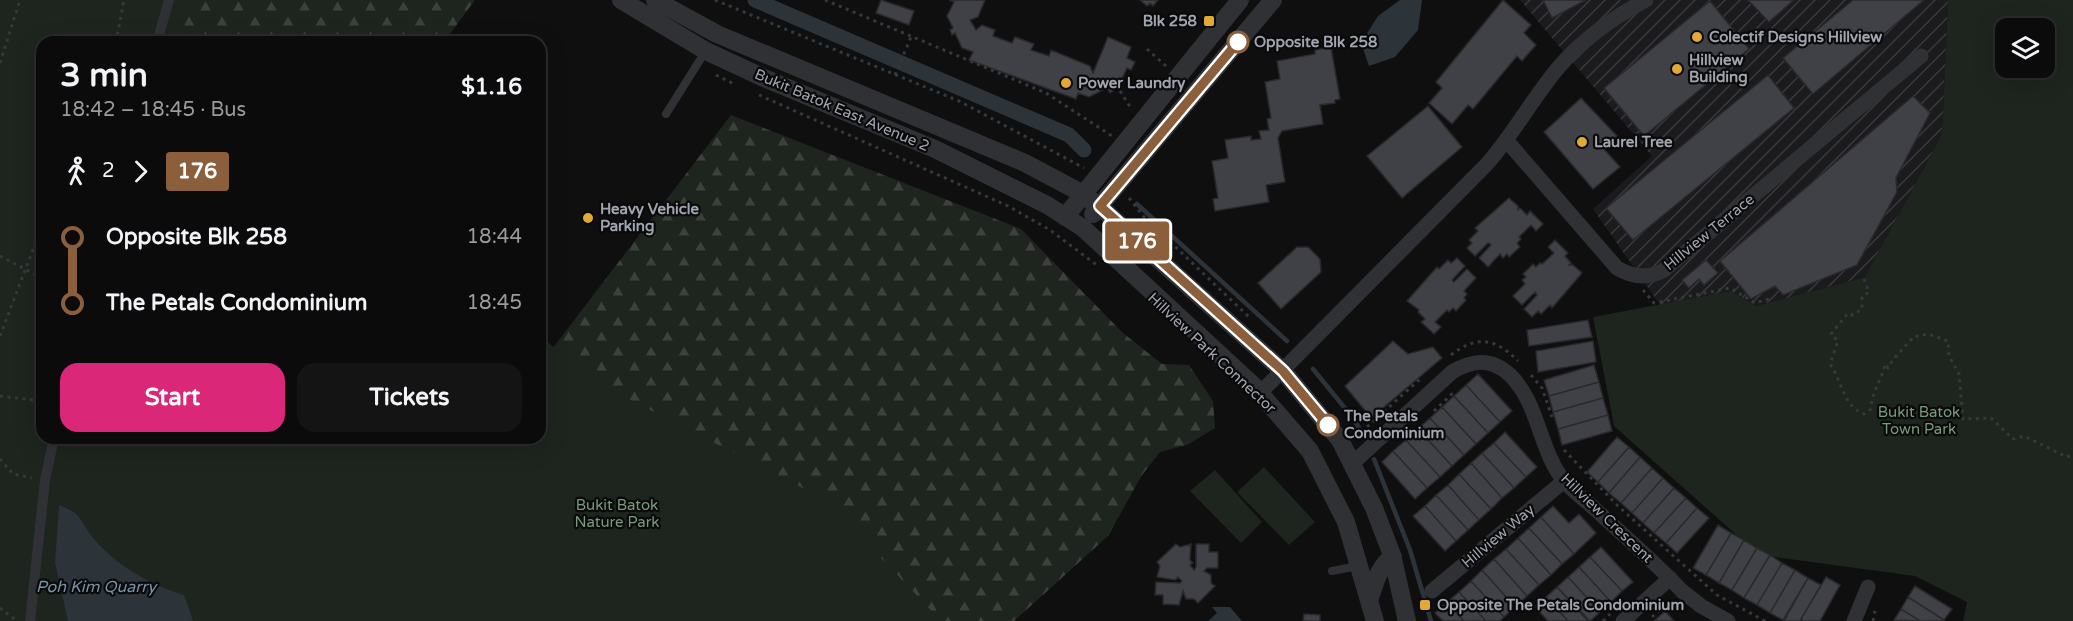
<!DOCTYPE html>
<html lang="en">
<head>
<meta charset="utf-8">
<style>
	:root { --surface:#0b0b0c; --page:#141415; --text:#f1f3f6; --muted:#9a9b9d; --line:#2b2b2d; --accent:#db2777 }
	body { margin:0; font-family:"Varela Round",sans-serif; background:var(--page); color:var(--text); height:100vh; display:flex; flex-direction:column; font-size:22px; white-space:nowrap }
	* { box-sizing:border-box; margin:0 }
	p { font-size:20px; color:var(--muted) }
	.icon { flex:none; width:33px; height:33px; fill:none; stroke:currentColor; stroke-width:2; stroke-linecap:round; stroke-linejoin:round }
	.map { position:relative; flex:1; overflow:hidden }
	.sheet { position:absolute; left:36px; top:36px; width:510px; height:408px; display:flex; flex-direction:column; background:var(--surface); border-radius:18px; box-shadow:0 6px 24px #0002,0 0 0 2px var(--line) }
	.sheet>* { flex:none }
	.badge { padding:0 12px; border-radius:4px; font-size:21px; line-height:39px }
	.controls { position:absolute; left:1995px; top:18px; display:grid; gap:12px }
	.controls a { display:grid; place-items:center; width:60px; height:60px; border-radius:12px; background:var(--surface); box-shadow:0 6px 24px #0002,0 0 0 2px var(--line); font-size:30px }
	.map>.badge { position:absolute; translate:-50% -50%; box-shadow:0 0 0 3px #fff }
	.legs { display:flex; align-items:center; gap:9px; height:66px; padding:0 24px; font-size:20px }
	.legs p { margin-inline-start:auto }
	.head { display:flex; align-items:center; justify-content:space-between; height:102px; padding:0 24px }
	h1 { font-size:33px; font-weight:700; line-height:45px }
	.cta { display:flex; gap:12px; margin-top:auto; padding:12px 24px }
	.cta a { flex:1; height:69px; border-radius:18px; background:var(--accent); color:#fff; font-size:24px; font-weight:700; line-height:69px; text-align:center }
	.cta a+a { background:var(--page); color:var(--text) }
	ul { padding:0 24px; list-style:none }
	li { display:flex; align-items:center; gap:21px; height:66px; font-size:22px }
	li i { display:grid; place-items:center; width:9px; height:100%; margin:0 8px; background:currentColor }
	li i::after { content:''; width:15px; height:15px; margin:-8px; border:4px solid; border-radius:50%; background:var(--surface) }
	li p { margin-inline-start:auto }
	li:first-child i { background:linear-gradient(#0000 50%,currentColor 0) }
	li:last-child i { background:linear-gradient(currentColor 50%,#0000 0) }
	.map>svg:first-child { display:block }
</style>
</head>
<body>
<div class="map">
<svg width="2073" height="621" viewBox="0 0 2073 621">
	<defs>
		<pattern id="industrial-furrows" width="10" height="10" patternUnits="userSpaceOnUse" patternTransform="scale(1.5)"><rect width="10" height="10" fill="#1b1b1d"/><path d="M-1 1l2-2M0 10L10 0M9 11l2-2" fill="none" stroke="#39393b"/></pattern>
		<pattern id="forest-firs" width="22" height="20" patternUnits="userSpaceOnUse" patternTransform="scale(1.5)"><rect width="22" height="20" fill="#1e241e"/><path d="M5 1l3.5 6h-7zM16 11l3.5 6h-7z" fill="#3c413c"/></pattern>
	</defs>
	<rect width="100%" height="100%" fill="#0f0f10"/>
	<path fill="url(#industrial-furrows)" d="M1520 0H1948L1942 134 1865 277 1756 306 1731 291 1660 305 1593 209 1652 156Z"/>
	<path fill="url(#forest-firs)" d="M0 0H475L444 42H42Z
		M731 115 1021 229 1123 333 1162 364 1189 365 1213 401 1215 428 1187 445 1160 452 1142 475 1108 536 1014 621H0V464L540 438 549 353Z"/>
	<path fill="#1e241e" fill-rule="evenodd" d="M0 0H193L184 27 201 42H42V438H540V335L589 379 826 500 941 621H0Z
		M1948 0H2073V621H1963L1967 602 1915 576 1759 555 1614 426 1593 317 1731 291 1756 306 1865 277 1942 134ZM2006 28H2044V68H2006Z
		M1264 467 1315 522 1289 545 1237 492Z
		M1215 470 1262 522 1241 543 1190 491Z"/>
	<path fill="#2c3339" d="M1400 0H1422L1418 30 1395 57 1369 66 1361 43 1378 16Z
		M59 505C84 514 79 521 94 539 117 566 151 585 184 595L193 621H68L55 563Z
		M1212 607H1230L1242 621H1208L1217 613Z"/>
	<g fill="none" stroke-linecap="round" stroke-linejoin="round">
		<path stroke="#2c3339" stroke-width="4.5" d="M1137 204 1287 341
			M1313 369 1353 418 1364 437
			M1374 459 1410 550 1431 621"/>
		<path stroke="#2c3339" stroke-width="15" d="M755 0 1069 135 1084 150"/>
	</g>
	<path fill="#404146" stroke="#29292c" stroke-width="1.5" d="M881 0 914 11 909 25 876 13Z
		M949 0H985L978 17 970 20 976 30 982 25 995 30 993 36 1012 43 1015 37 1034 44 1031 50 1049 56 1051 50 1090 66 1093 73 1108 37 1131 47 1127 58 1135 62 1131 70 1127 68 1121 81 1112 86 1114 90 1110 93 1107 88 1089 97 1078 93 1076 99 969 60 973 52 962 48 955 33 952 35 950 30 953 28 947 16 954 2Z
		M1140 0H1158L1153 6 1150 3 1147 6Z
		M1503 0 1531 25 1524 33 1536 45 1522 61 1517 56 1473 109 1468 105 1452 124 1429 103 1442 88 1436 82Z
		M1543 0H1586L1552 18Z
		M1748 0H1794L1769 22Z
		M1853 0H1924L1813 94 1783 58Z
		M1710 1 1749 49 1644 136 1604 88Z
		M1331 47 1340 99 1335 100V103L1320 105 1323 124 1282 131 1278 138 1285 182 1266 185 1269 202 1215 211 1213 199 1218 198 1212 161 1228 158 1225 140 1251 136V140L1261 139 1259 131 1269 130 1267 119 1271 118 1265 82 1280 79 1277 61 1315 54V50Z
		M1768 75 1794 108 1633 240 1606 208Z
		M1913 96 1930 113 1896 178 1897 192 1857 265 1783 295 1775 286 1751 299 1720 261Z
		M1581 98 1617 136 1603 148 1620 167 1593 189 1544 132Z
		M1428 106 1462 147 1402 198 1367 156Z
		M1509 198 1518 206V210L1520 208 1527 215 1530 211 1543 224 1536 231 1531 225 1519 237 1521 239 1517 243 1520 247 1509 257 1507 254 1503 258 1500 254 1488 267 1479 258 1491 245 1488 243 1475 256 1467 248 1472 243 1469 240 1478 231 1475 228Z
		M1555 240 1568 253 1565 256 1571 263 1569 265H1573L1582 273 1552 308 1550 305 1541 314 1538 311 1532 317 1524 309 1537 295 1535 292 1522 305 1513 296 1525 284 1522 280 1526 277 1523 274 1533 264 1536 267 1540 263 1542 264 1554 253 1548 247Z
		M1297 247H1308L1320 259 1321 272 1281 309 1258 283Z
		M1457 258 1465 266 1452 280 1454 282 1467 269 1476 278 1464 291 1467 294 1464 298 1466 300 1456 311 1453 308 1449 312 1447 310 1435 322 1441 327 1434 334 1421 322 1425 319 1418 312 1419 310 1407 301 1437 267 1439 269 1448 260 1451 263Z
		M1706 260 1718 273 1704 285 1699 279 1689 288 1682 280Z
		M1588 320 1592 337 1529 346 1527 330Z
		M1393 341 1408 354 1433 347 1442 358 1371 418 1345 386Z
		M1593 341 1596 362 1538 372 1536 351Z
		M1594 365 1599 382 1549 396 1544 380Z
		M1478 374 1512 411 1500 422 1466 385Z
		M1599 382 1603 398 1553 412 1549 396Z
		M1466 385 1500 422 1488 433 1454 396Z
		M1454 396 1488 433 1476 444 1442 407Z
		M1603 398 1608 415 1558 429 1553 412Z
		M1442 407 1476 444 1464 455 1430 418Z
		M1608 415 1612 431 1562 445 1558 429Z
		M1430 418 1464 455 1452 466 1418 429Z
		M1418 429 1452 466 1440 477 1406 440Z
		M1505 432 1537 467 1526 477 1494 443Z
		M1617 437 1629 447 1598 482 1587 472Z
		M1406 440 1440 477 1427 488 1393 451Z
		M1494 443 1526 477 1514 488 1482 453Z
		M1629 447 1640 457 1609 493 1598 482Z
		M1393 451 1427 488 1415 499 1382 462Z
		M1482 453 1514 488 1502 498 1471 463Z
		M1640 457 1652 468 1621 503 1609 493Z
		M1471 463 1502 498 1491 509 1459 474Z
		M1652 468 1663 478 1632 513 1621 503Z
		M1459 474 1491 509 1479 520 1448 485Z
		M1663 478 1674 488 1643 523 1632 513Z
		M1448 485 1479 520 1468 530 1436 495Z
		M1674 488 1686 498 1654 533 1643 523Z
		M1436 495 1468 530 1456 541 1425 506Z
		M1686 498 1697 508 1666 543 1654 533Z
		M1425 506 1456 541 1445 551 1413 516Z
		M1553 506 1569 523 1579 514 1596 533 1574 554 1541 517Z
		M1697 508 1709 518 1677 553 1666 543Z
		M1541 517 1574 554 1562 564 1529 528Z
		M1718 525 1731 533 1706 575 1693 568Z
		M1529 528 1562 564 1551 575 1518 538Z
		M1731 533 1744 540 1719 583 1706 575Z
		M1518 538 1551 575 1539 585 1506 549Z
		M1744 540 1757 548 1732 590 1719 583Z
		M1176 544 1180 547 1191 544 1190 560 1193 563 1190 565 1194 570 1196 567V544H1209V552H1218V568H1207L1204 571 1211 575V583L1215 586 1198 603 1194 599H1186L1183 591 1179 605 1163 604V595H1155L1156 582 1180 583 1182 581 1178 577 1175 580 1157 577 1160 566 1157 562Z
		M1601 547 1633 582 1622 591 1590 557Z
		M1757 548 1770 555 1744 598 1732 590Z
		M1506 549 1539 585 1527 596 1494 559Z
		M1770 555 1782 563 1757 605 1744 598Z
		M1590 557 1622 591 1611 602 1579 567Z
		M1494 559 1527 596 1515 607 1482 570Z
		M1782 563 1795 570 1770 613 1757 605Z
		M1579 567 1611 602 1600 612 1568 577Z
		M1482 570 1515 607 1504 617 1471 581Z
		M1795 570 1808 578 1783 620 1770 613Z
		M1568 577 1600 612 1590 621 1557 587Z
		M1826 577 1840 585 1820 621H1804L1801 619Z
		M1808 578 1821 585 1800 621H1784Z
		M1471 581 1504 617 1500 621H1486L1459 592Z
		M1915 586 1952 609 1944 620 1908 597Z
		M1557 587 1588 621H1568L1546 597Z
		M1459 592 1486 621H1464L1447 602Z
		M1546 597 1568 621H1548L1535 607Z
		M1908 597 1944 620V621H1920L1901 609Z
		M1447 602 1464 621H1443L1435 613Z
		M1901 609 1920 621 1894 620Z
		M1665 611 1674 621H1654Z
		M1304 614 1320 615V621H1303Z"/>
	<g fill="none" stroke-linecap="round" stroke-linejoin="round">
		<path stroke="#36383b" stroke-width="3" stroke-dasharray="3 4.5" stroke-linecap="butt" d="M715 0 959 101 1084 168
			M825 0 1046 93 1112 136
			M116 42 124 0
			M1147 49 1166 66
			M0 63 20 0
			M716 75 734 84
			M895 75 911 37
			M1120 91 1131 108
			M759 95 1008 206 1050 230 1098 266
			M1129 198 1144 217 1249 317
			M0 256 42 278
			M1864 279 1869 292 1862 297V309L1853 315 1848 313 1831 334 1838 341 1830 364C1842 381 1843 406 1864 414L1871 409C1872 390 1881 382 1885 364L1888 368C1894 356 1905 348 1913 337L1928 334 1948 341 1949 356 1959 374 1963 419 1991 418 2013 439 2024 436 2067 457 2073 454
			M1643 290 1654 303 1730 288 1755 303 1772 298
			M0 336 42 226
			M1451 355C1478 334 1496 339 1518 361
			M1531 375 1542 388 1552 417
			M0 396 42 401
			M1434 411 1453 393
			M1356 437 1420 379
			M1564 450 1618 506 1717 595 1765 621
			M0 459 13 474 32 478
			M0 608 17 621
			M1652 617 1662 608 1674 604
			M1603 621 1610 614
			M1873 621 1875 610"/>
		<path stroke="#303135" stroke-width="8" d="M666 114 705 52
			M1332 571 1358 566"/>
		<path stroke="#303135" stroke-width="10" d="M157 42 169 0
			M30 621 45 480 54 438"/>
		<path stroke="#303135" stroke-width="15" d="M1507 141 1617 268C1632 277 1648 279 1664 270L1921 56
			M1261 392 1486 165C1513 135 1532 99 1558 68 1582 40 1614 17 1646 0
			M1353 463 1452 372C1472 360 1491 357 1510 375 1539 403 1539 450 1564 481 1573 491 1585 500 1595 509 1624 536 1655 562 1682 591L1701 606 1728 621
			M1432 591 1564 481
			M1623 621 1670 578
			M1854 621 1868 587"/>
		<path stroke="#303135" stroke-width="18" d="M621 0 706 51 764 78 935 149 1047 205 1083 228 1253 385 1310 451 1346 522 1375 621
			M655 0 717 34 1025 163 1074 189 1099 206 1283 371 1340 440 1374 508 1392 555 1407 621
			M1093 214 1273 0
			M1065 217 1240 0
			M1370 598C1375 583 1379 565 1393 557"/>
	</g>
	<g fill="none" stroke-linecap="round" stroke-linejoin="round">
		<defs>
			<path id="line-1" d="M1238 42 1100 206 1283 371 1328 425"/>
		</defs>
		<use href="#line-1" stroke="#fff" stroke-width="14"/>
		<use href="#line-1" stroke="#8b5e3c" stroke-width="9"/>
	</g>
	<g fill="#e1a935" stroke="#0a0a0b" stroke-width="2">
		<rect x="1203" y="15" width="12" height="12" rx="3"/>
		<circle cx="1697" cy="37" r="6"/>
		<circle cx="1677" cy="69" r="6"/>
		<circle cx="1066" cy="83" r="6"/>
		<circle cx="1582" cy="142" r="6"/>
		<circle cx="588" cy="218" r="6"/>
		<rect x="1419" y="599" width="12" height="12" rx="3"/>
	</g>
	<g fill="#fff" stroke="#8b5e3c" stroke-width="3">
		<circle cx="1238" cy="42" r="10"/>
		<circle cx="1328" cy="425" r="10"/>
	</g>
	<g text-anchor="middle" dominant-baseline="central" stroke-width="4.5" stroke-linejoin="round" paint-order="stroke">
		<g font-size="15" font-weight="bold" fill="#a1a5b0" stroke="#0a0a0b" text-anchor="start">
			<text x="1197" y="21" text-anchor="end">Blk 258</text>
			<text x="1709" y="37">Colectif Designs Hillview</text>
			<text x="1689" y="60">Hillview<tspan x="1689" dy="17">Building</tspan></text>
			<text x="1078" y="83">Power Laundry</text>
			<text x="1594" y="142">Laurel Tree</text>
			<text x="600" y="209">Heavy Vehicle<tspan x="600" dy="17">Parking</tspan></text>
			<text x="1437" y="605">Opposite The Petals Condominium</text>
		</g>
		<g font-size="15" font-weight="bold" fill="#a1a5b0" stroke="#0a0a0b" text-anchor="start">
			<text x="1254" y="42">Opposite Blk 258</text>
			<text x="1344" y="416">The Petals<tspan x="1344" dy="17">Condominium</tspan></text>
		</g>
		<g font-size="15" fill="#a1a5b0" stroke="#0a0a0b">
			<text transform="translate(842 110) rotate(23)">Bukit Batok East Avenue 2</text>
			<text transform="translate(1709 232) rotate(-39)">Hillview Terrace</text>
			<text transform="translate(1212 353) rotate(43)">Hillview Park Connector</text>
			<text transform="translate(1607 518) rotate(44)">Hillview Crescent</text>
			<text transform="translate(1498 536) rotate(-40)">Hillview Way</text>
		</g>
		<g font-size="15" fill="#799a7b" stroke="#0a0a0b">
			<text x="1919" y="412">Bukit Batok<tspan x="1919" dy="17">Town Park</tspan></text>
			<text x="617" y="505">Bukit Batok<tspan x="617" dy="17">Nature Park</tspan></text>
		</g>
		<g font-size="16" font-style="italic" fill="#7a93a9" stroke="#0a0a0b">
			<text x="96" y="587">Poh Kim Quarry</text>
		</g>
	</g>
</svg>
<div class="controls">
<a><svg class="icon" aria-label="layers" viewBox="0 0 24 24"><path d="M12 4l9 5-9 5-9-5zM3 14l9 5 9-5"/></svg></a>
</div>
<b class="badge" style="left:1137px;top:241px;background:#8b5e3c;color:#fff">176</b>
<section class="sheet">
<div class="head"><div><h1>3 min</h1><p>18:42 – 18:45 · Bus</p></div><b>$1.16</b></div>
<div class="legs"><svg class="icon" aria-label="walk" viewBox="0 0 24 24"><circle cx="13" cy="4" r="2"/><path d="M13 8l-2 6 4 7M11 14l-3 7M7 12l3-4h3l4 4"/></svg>2<svg class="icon" aria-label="forward" viewBox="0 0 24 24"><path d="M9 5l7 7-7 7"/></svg><b class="badge" style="background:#8b5e3c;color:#fff">176</b></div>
<ul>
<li><i style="color:#8b5e3c"></i><b>Opposite Blk 258</b><p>18:44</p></li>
<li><i style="color:#8b5e3c"></i><b>The Petals Condominium</b><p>18:45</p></li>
</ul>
<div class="cta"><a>Start</a><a>Tickets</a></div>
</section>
</div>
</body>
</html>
